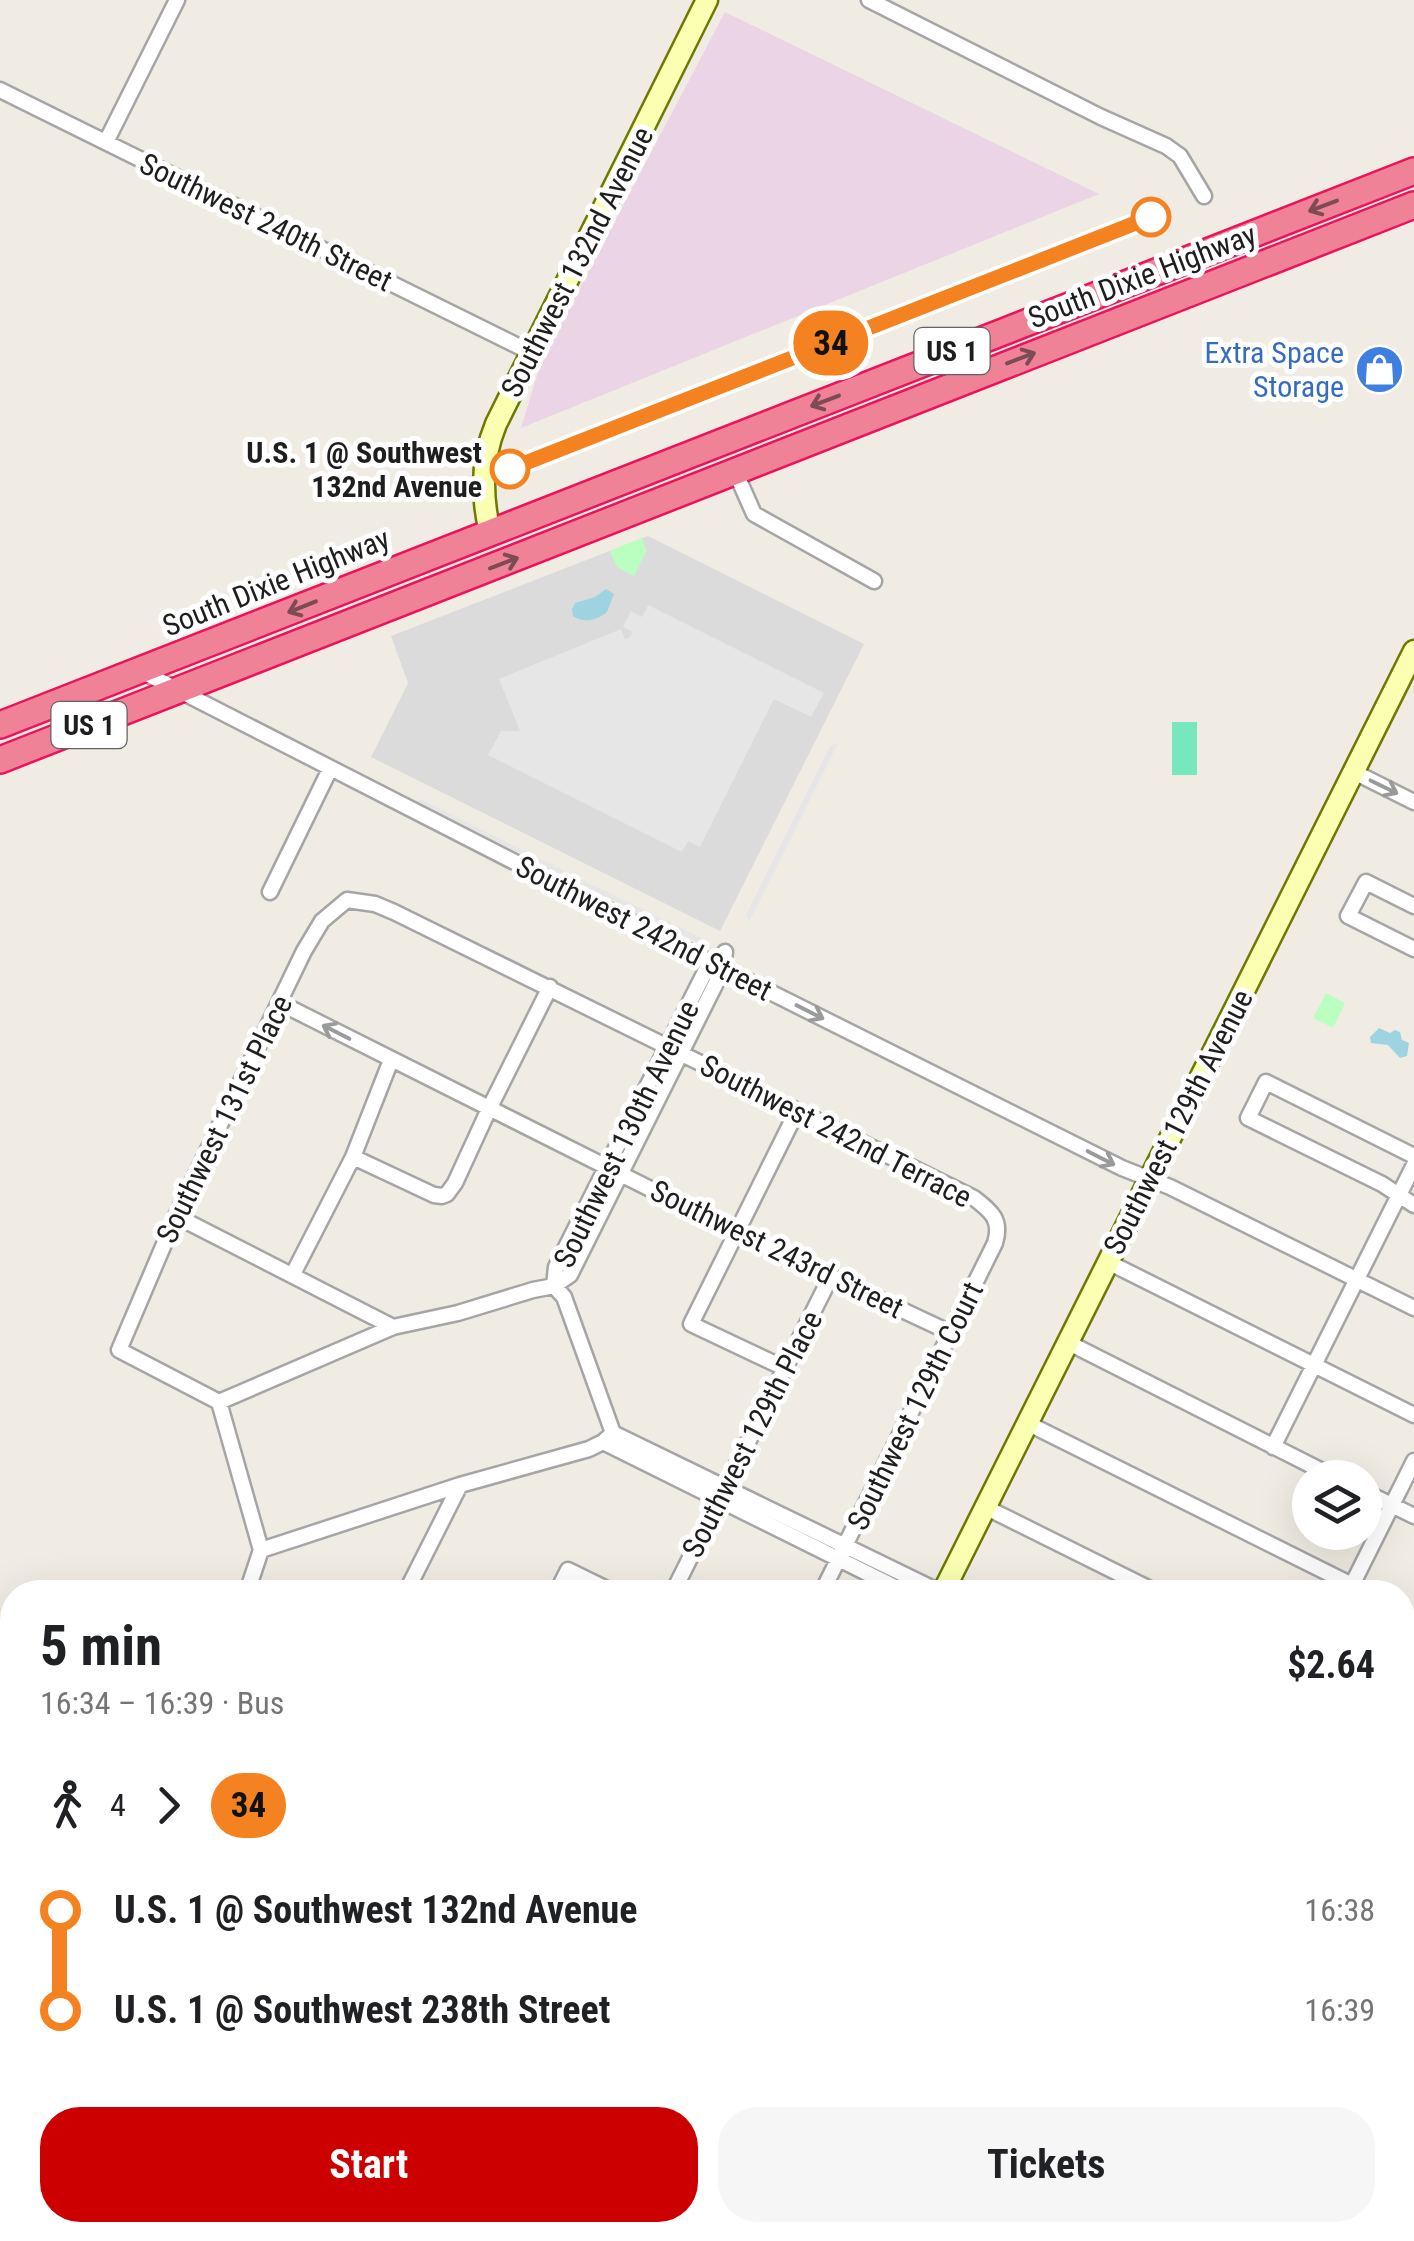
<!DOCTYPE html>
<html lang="en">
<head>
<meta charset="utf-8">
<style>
	:root { --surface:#fff; --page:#f6f6f6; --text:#202124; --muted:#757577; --accent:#c00 }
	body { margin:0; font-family:"Roboto Condensed",sans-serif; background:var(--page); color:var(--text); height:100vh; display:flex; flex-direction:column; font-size:38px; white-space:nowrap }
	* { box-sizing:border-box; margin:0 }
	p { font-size:32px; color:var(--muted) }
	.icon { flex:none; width:55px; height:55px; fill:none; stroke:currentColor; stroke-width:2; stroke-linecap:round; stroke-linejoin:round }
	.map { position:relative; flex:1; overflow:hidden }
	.details { position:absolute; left:0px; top:1580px; width:1415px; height:662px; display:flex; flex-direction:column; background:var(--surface); border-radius:40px 40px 0 0; box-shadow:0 10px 40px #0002 }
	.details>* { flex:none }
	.badge { padding:0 20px; border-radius:32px; font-size:35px; line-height:65px }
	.tools { position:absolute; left:1292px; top:1460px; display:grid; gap:20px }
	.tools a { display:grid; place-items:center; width:90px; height:90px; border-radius:50%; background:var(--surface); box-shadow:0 10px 40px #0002; font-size:50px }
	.map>.badge { position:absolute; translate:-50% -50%; box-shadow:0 0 0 5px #fff }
	.legs { display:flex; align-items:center; gap:15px; height:110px; padding:0 40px; font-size:32px }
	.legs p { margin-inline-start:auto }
	.summary { display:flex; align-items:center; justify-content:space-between; height:170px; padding:0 40px }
	h1 { font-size:55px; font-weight:700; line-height:75px }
	.action { display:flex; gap:20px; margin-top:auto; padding:20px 40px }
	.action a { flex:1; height:115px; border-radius:40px; background:var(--accent); color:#fff; font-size:40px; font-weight:700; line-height:115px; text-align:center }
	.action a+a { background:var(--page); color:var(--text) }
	ul { padding:0 40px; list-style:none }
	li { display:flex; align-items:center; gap:35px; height:100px; font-size:38px }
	li i { display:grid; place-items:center; width:15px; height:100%; margin:0 12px; background:currentColor }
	li i::after { content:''; width:25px; height:25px; margin:-12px; border:8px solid; border-radius:50%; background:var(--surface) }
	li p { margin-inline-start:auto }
	li:first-child i { background:linear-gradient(#0000 50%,currentColor 0) }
	li:last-child i { background:linear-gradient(currentColor 50%,#0000 0) }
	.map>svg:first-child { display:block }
</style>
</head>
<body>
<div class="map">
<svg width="1414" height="2241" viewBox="0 0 1414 2241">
	<rect width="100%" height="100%" fill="#f0ece3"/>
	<path fill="#dcdbdb" d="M648 536 864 644 720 931 371 757 408 683 391 636Z
		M629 2230H676L698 2241H624Z"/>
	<path fill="#ead4e6" d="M725 12 1099 194 521 428 542 359Z"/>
	<path fill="#c5c5ad" d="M1403 1797 1414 1803V2241H1237L1215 2230H1402Z
		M676 2230H1107L1102 2241H698Z"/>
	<path fill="#bbffc0" d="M642 538 646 552 634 576 617 567 610 551Z
		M1326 993 1345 1003 1333 1028 1313 1018Z"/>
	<path fill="#78e7bd" d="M1172 722H1197V775H1172Z"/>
	<path fill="#e6e6e6" d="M648 605 824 693 811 717 774 699 700 847 688 841 682 852 488 755 501 731H520L499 679 621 629 625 639 629 638 633 632 623 627 631 611 642 617Z
		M838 743 749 922 746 915 830 746Z
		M422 800 563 870 565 878 414 802Z
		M574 876 702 938 705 946 567 878Z"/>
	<path fill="#9ed3e2" d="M606 589 614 594 607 612C597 620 584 624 573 616L572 609 575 603 595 597Z
		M1379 1028 1390 1033 1395 1030 1400 1032 1402 1040 1409 1043 1407 1056 1400 1058 1388 1045 1371 1043 1370 1037Z"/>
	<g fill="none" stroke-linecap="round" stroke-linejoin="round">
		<defs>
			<path id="street" d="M869 0 1101 117 1166 146 1180 156 1204 196
				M0 90 532 353
				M106 142 177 0
				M735 471 754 514 874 581
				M141 671 710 962 1122 1168 1170 1187 1414 1308
				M1354 772 1414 802
				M270 892 330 769
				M1414 906 1366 882 1348 916 1414 949
				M280 1003 736 1232 951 1333
				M1414 1156 1266 1082 1248 1118 1382 1184 1414 1205
				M353 1157 434 1195 442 1196 447 1194 455 1183 489 1109 550 987
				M176 1216 393 1327
				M1108 1262 1414 1415
				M293 1274 353 1157 391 1060
				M554 1286 564 1297 613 1433 940 1592
				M554 1286 556 1267 710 962 717 958
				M1067 1342 1336 1478
				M784 1368 691 1324 797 1111
				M219 1402 393 1327 458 1313 533 1290 554 1286 570 1275 723 969 725 952
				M1027 1423 1352 1585 1414 1461
				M603 1442 905 1592
				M1273 1447 1414 1165
				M1365 1492 1414 1516
				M985 1507 1156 1592
				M261 1550 219 1402 119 1350 176 1216 304 951 322 921 347 900 375 904 394 912 974 1198C992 1212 1002 1220 995 1243L822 1592
				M247 1592 261 1550 460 1485 589 1449 603 1442 613 1433
				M406 1592 460 1485
				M557 1592 568 1570 613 1592
				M673 1592 831 1276
				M1402 1683 1414 1661
				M1402 1732 1414 1709
				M1402 1812 1414 1818
				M888 2230 910 2241
				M1119 2241 1124 2230"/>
			<path id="secondary" d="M490 532C481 495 481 460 496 424L707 0
				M943 1592 1414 651
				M0 2150 12 2156
				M162 2230 184 2241
				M619 2241 624 2230"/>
			<path id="highway" d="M0 725 1414 171
				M0 760 1414 205"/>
		</defs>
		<use href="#street" stroke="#a5a5a5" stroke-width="19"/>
		<use href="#secondary" stroke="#6c7a00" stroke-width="25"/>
		<use href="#highway" stroke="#ec125c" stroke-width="30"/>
		<use href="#street" stroke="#fff" stroke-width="14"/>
		<use href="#secondary" stroke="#fbffb2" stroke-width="20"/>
		<use href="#highway" stroke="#ef8296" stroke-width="25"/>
	</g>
	<defs><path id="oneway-shaft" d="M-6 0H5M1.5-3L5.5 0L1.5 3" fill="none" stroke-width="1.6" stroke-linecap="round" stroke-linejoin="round" transform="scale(2.5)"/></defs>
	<g stroke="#7c4b54">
		<use href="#oneway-shaft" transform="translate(1323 206) rotate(159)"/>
		<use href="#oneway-shaft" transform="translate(1021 358) rotate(-21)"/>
		<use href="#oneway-shaft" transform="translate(825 401) rotate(159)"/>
		<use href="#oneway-shaft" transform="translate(504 563) rotate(-21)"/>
		<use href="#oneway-shaft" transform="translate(302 607) rotate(158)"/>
	</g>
	<g stroke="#9a9a9a">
		<use href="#oneway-shaft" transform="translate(1384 787) rotate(26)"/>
		<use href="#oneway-shaft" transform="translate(810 1012) rotate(27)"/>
		<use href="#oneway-shaft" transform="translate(336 1032) rotate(-153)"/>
		<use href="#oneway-shaft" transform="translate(1101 1158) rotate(27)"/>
	</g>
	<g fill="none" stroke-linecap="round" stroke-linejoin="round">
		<defs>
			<path id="line-1" d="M510 469 1151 217"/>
		</defs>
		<use href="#line-1" stroke="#fff" stroke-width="22"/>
		<use href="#line-1" stroke="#f58220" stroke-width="15"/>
	</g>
	<defs>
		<symbol id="shop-disc" viewBox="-11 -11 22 22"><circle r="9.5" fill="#3f7fe0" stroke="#fff"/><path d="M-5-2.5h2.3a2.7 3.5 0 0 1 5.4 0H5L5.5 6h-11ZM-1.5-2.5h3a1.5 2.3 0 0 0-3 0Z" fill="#fff"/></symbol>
	</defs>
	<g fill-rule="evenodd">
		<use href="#shop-disc" x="1352" y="342" width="55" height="55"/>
	</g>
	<g fill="#fff" stroke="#f58220" stroke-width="5">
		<circle cx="1151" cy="217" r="18"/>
		<circle cx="510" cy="469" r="18"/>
	</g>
	<g text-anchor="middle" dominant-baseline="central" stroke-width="10" stroke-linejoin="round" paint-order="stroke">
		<g fill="#fff" stroke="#626262" stroke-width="2.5">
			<rect x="914.5" y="328" width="75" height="46" rx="8"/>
			<rect x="51.5" y="702" width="75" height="46" rx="8"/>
		</g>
		<g font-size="28" font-weight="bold" fill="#1e1e1e">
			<text x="952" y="351">US 1</text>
			<text x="89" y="725">US 1</text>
		</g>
		<g font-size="30" fill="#1e1e1e" stroke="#fff">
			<text transform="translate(266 222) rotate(26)">Southwest 240th Street</text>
			<text transform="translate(577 262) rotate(-63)">Southwest 132nd Avenue</text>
			<text transform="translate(1142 276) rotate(-21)">South Dixie Highway</text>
			<text transform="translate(276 582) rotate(-22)">South Dixie Highway</text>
			<text transform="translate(644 928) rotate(27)">Southwest 242nd Street</text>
			<text transform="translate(224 1119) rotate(-64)">Southwest 131st Place</text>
			<text transform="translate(1178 1122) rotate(-63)">Southwest 129th Avenue</text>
			<text transform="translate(836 1131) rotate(27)">Southwest 242nd Terrace</text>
			<text transform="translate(626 1134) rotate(-64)">Southwest 130th Avenue</text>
			<text transform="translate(777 1249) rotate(26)">Southwest 243rd Street</text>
			<text transform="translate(915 1406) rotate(-64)">Southwest 129th Court</text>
			<text transform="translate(752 1434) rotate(-63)">Southwest 129th Place</text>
		</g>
		<g font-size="30" fill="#366cbe" stroke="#fff" text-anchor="end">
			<text x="1344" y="352">Extra Space<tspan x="1344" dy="34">Storage</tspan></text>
		</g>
		<g font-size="30" font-weight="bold" fill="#1e1e1e" stroke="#fff" text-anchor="end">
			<text x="482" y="452">U.S. 1 @ Southwest<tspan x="482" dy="34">132nd Avenue</tspan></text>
		</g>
	</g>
</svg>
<div class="tools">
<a><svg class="icon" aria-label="layers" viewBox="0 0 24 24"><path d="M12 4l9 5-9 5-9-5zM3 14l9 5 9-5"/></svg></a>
</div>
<b class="badge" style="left:831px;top:343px;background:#f58220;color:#111">34</b>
<section class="details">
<div class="summary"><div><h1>5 min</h1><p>16:34 – 16:39 · Bus</p></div><b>$2.64</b></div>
<div class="legs"><svg class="icon" aria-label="walk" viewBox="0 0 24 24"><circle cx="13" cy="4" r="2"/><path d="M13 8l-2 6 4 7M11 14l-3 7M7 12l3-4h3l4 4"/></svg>4<svg class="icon" aria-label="forward" viewBox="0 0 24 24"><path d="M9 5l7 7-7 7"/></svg><b class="badge" style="background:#f58220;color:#111">34</b></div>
<ul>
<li><i style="color:#f58220"></i><b>U.S. 1 @ Southwest 132nd Avenue</b><p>16:38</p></li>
<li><i style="color:#f58220"></i><b>U.S. 1 @ Southwest 238th Street</b><p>16:39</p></li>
</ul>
<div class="action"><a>Start</a><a>Tickets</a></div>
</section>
</div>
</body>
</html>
